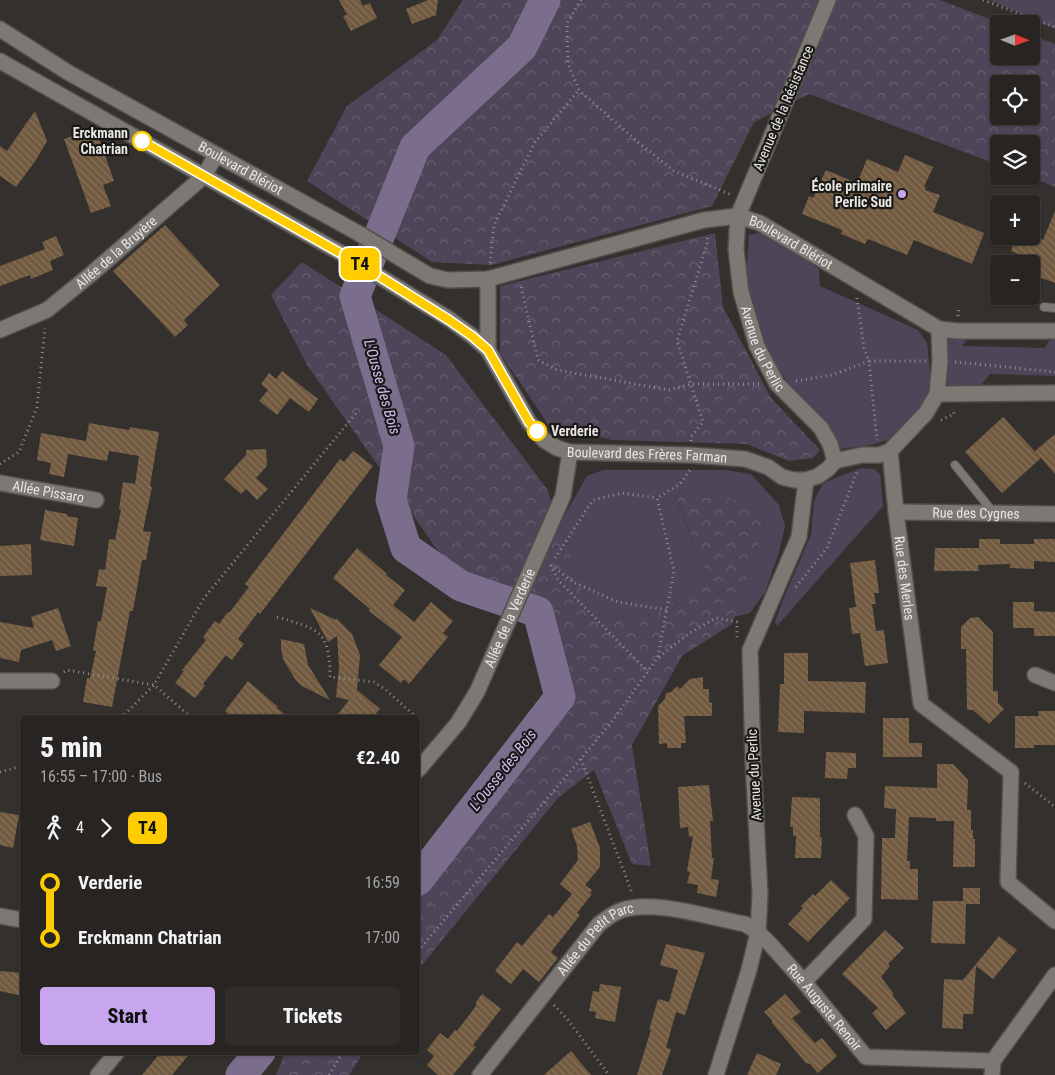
<!DOCTYPE html>
<html lang="en">
<head>
<meta charset="utf-8">
<style>
	:root { --surface:#272422; --page:#2f2c2a; --text:#f1f3f6; --muted:#a4a4a5; --line:#434140; --accent:#c7a6ef }
	body { margin:0; font-family:"Roboto Condensed",sans-serif; background:var(--page); color:var(--text); height:100vh; display:flex; flex-direction:column; font-size:19px; white-space:nowrap }
	* { box-sizing:border-box; margin:0 }
	p { font-size:16px; color:var(--muted) }
	.icon { flex:none; width:28px; height:28px; fill:none; stroke:currentColor; stroke-width:2; stroke-linecap:round; stroke-linejoin:round }
	.map { position:relative; flex:1; overflow:hidden }
	.drawer { position:absolute; left:20px; top:715px; width:400px; height:340px; display:flex; flex-direction:column; background:var(--surface); border-radius:5px; box-shadow:0 1px 4px #0004,0 0 0 1px var(--line) }
	.drawer>* { flex:none }
	.badge { padding:0 10px; border-radius:8px; font-size:18px; line-height:32px }
	.needle { width:32px; rotate:91deg }
	.fabs { position:absolute; left:990px; top:15px; display:grid; gap:10px }
	.fabs a { display:grid; place-items:center; width:50px; height:50px; border-radius:5px; background:var(--surface); box-shadow:0 1px 4px #0004,0 0 0 1px var(--line); font-size:25px }
	.map>.badge { position:absolute; translate:-50% -50%; box-shadow:0 0 0 2px #fff }
	.legs { display:flex; align-items:center; gap:8px; height:55px; padding:0 20px; font-size:16px }
	.legs p { margin-inline-start:auto }
	.summary { display:flex; align-items:center; justify-content:space-between; height:85px; padding:0 20px }
	h1 { font-size:28px; font-weight:800; line-height:38px }
	.primary-button { display:flex; gap:10px; margin-top:auto; padding:10px 20px }
	.primary-button a { flex:1; height:58px; border-radius:5px; background:var(--accent); color:#111; font-size:20px; font-weight:800; line-height:58px; text-align:center }
	.primary-button a+a { background:var(--page); color:var(--text) }
	ul { padding:0 20px; list-style:none }
	li { display:flex; align-items:center; gap:18px; height:55px; font-size:19px }
	li i { display:grid; place-items:center; width:8px; height:100%; margin:0 6px; background:currentColor }
	li i::after { content:''; width:12px; height:12px; margin:-6px; border:4px solid; border-radius:50%; background:var(--surface) }
	li p { margin-inline-start:auto }
	li:first-child i { background:linear-gradient(#0000 50%,currentColor 0) }
	li:last-child i { background:linear-gradient(currentColor 50%,#0000 0) }
	.map>svg:first-child { display:block }
</style>
</head>
<body>
<div class="map">
<svg width="1055" height="1075" viewBox="0 0 1055 1075">
	<defs>
		<pattern id="forest-crowns" width="20" height="18" patternUnits="userSpaceOnUse" patternTransform="scale(1.25)"><rect width="20" height="18" fill="#4e4559"/><path d="M2 6a3 3 0 1 1 6 0M12 15a3 3 0 1 1 6 0" fill="none" stroke="#686071"/></pattern>
		<pattern id="building-back-hatch" width="6" height="6" patternUnits="userSpaceOnUse" patternTransform="scale(1.25)"><rect width="6" height="6" fill="#715a3f"/><path d="M-1 5l2 2M0 0l6 6M5-1l2 2" fill="none" stroke="#85725b"/></pattern>
	</defs>
	<rect width="100%" height="100%" fill="#34302d"/>
	<path fill="#4e4559" d="M990 0H1055V29Z
		M759 233 776 239 819 269 820 286 918 330 927 343 931 382 925 400 909 423 888 440 871 445 841 449 830 431 793 390 775 364 755 319 746 277 749 235Z
		M946 337 968 338 962 346 1045 348 1051 337H1055V376L990 374 981 385H946Z
		M861 468 874 469 880 474 883 506 777 626 775 622 785 595 811 535 814 501 823 483Z
		M603 470H725L751 474 779 505 785 526 779 552 765 592 750 613 734 617 766 521 675 496 708 579 654 614 593 621 559 525 587 476Z"/>
	<path fill="url(#forest-crowns)" fill-rule="evenodd" d="M463 0H940L1002 24H999V56H1031V35L1055 44V187L1028 176H1031V144H999V165L809 94 754 122 712 206 491 265 432 262 307 181 347 106 437 40ZM999 84H1031V116H999Z
		M715 233 723 307 771 398 820 450 813 458 789 461 747 444 613 440 550 427 500 353V286Z
		M302 262 446 355 547 489 593 621 654 614 708 579 675 495 738 500 766 521 732 624 682 656 632 745 651 866 632 864 594 770 558 798 418 970V888L571 709 542 604 448 565 307 365 271 295Z
		M285 1053V1052L363 1053 349 1075H276Z"/>
	<g fill="none" stroke-linecap="round" stroke-linejoin="round">
		<path stroke="#7b6d8c" stroke-width="31" d="M418 880 560 697 538 612 461 586 406 548 391 500 399 446 355 296 415 147 522 47 545 0
			M241 1075 260 1052"/>
	</g>
	<path fill="url(#building-back-hatch)" d="M339 0H360L363 6 370 3 377 18 351 31 343 16 347 15Z
		M428 0H438L436 15 412 24 406 9Z
		M35 111 47 141 36 160 16 187 0 176V146L7 151Z
		M78 134 93 136 99 138 114 181 103 185 111 206 91 213 64 139Z
		M905 155 933 167 924 187 926 188 925 190 940 195 933 212 984 233 972 264 914 240 907 255 868 239 865 244 841 234 842 230 802 214 809 196 813 198 826 170 857 183 867 159 898 172Z
		M1055 211V283L1031 274V264H1015L1019 254 1011 251 1017 236H1035L1043 240Z
		M165 225 220 285 184 320 188 325 175 337 113 271Z
		M56 236 64 255 50 261 53 270 31 279 30 275 0 286V266L45 249 42 242Z
		M282 371 318 399 309 412 290 398 277 415 259 401 268 390 261 384 269 373 276 379Z
		M1003 417 1041 458 1002 493 965 452Z
		M89 423 129 430 130 427 159 432 150 486 152 487 143 531 151 532 146 560H142L133 611H130L112 707 83 702 87 678H90L96 651 93 650 98 621H101L107 587 96 586 99 569 105 570 109 539 115 540 121 510 119 509 123 482 135 484 139 456 109 451 107 461 68 454 64 477 49 474 51 463 37 460 41 433 86 441Z
		M1055 434V474L1035 451Z
		M266 449 267 466 256 478 268 489 257 500 246 489 241 494 224 479 246 455V450Z
		M353 451 373 466 260 614 258 612 238 639 244 644 232 660 226 655 203 684 205 686 195 698 175 683 184 671 182 670 206 640 203 637 215 621 219 624 228 612 229 613 249 587 245 584 340 459 344 462Z
		M45 510 67 514V516L78 518 74 546 40 540Z
		M979 539H1000V544H1034V539H1055V562L1034 561V569L1010 568V564L978 565 979 571H934L935 548H979Z
		M31 544 32 575 0 576V546Z
		M357 548 387 574 386 575 405 590 393 605 414 622 431 602 453 621 443 633 448 637 409 684 404 679 401 683 379 665 402 637 369 611 370 609 333 578Z
		M875 560 879 593H874L876 604H872L876 631 884 630 888 663 865 666 860 633 852 634 849 608 856 607 850 563Z
		M1013 602H1034V611L1055 612V636H1034V628H1013Z
		M58 608 71 646 56 651 52 640 21 650 19 662 0 658V622L34 628 31 617Z
		M310 608 336 620V618L352 634 360 655 357 690 380 709 372 718H335L349 700 336 697 339 667 337 636 328 642Z
		M978 617 993 632V691H998V703L1004 709 989 724 973 710H967L966 649H961V627L970 618Z
		M281 639 304 644 308 665 330 700 302 686 295 679 283 659 281 648Z
		M784 653H808V681L866 682 865 713 804 711V733L778 732 780 684H784Z
		M703 677V689H709V702L712 703V716H684L686 743H681V748H667V743L659 744 658 706 665 699 666 693 671 692 677 686 680 689 690 679Z
		M248 681 278 707 277 708 289 718H233L225 711Z
		M1038 711H1055V745H1034V748H1015V716H1039Z
		M883 718H909V743H922V757H883Z
		M826 752 856 753V768H848L847 779 825 778Z
		M937 764H953L968 780 967 810H971V830H973V839H975V867H953L954 821H936V818L909 817 907 861H910V869H918V900L881 899 882 838H895L896 809 884 808 885 786 937 788Z
		M709 785 713 821H710L712 858H714L711 879 719 880 716 897 697 893 698 885 687 883 690 872 687 871 693 836 689 837 688 827 680 828 678 787Z
		M792 797 820 798V837H822L821 858H795L796 836H793V827H790Z
		M0 812 19 815 13 848 0 845Z
		M590 822 600 848V867L585 885 592 890 590 893 592 894 577 913 580 915 551 952 558 958 539 982 523 969 511 984 495 971 517 942 522 946 549 914 553 917 572 894 560 884 578 860 577 846 571 829Z
		M831 880 850 898 808 942 788 924 803 908 801 906 813 894 815 896Z
		M963 888H980V904H966L965 944 931 943 933 901H963Z
		M885 930 904 948 888 964 890 966 881 977 894 994 892 995 906 1013 886 1030 872 1013 878 1008 842 974Z
		M999 936 1017 950 993 979 976 966 973 1014H963V1029L942 1028 944 979 963 980Z
		M666 944 705 953 685 1015 676 1012 666 1048 671 1049 662 1075H637L651 1030H649L658 999 669 1002 678 970 660 965Z
		M0 971 22 973V996L0 991Z
		M600 984 621 987 615 1022 595 1018 596 1012 589 1011 593 991 599 992Z
		M482 994 501 1009 473 1045 476 1047 453 1075H438L427 1065 434 1056 427 1050 440 1033 448 1039 455 1030 457 1031 476 1006V1002Z
		M785 994 801 1012 792 1018 815 1043 822 1038 837 1056 818 1073 810 1064 806 1063 772 1023V1020L764 1012Z
		M571 1051 591 1075H544Z
		M161 1052H191L172 1075H142Z
		M757 1053 781 1064 776 1075H747Z"/>
	<g fill="none" stroke-linecap="round" stroke-linejoin="round">
		<defs>
			<path id="service" d="M1044 307 1055 308
				M955 465 993 512"/>
			<g id="minor">
				<path id="s1" d="M828 0 738 216 736 249 741 292 757 346 777 384 821 428 830 444 835 461"/>
				<path id="s2" d="M0 330 47 310 90 275 204 176 216 155"/>
				<path id="s3" d="M890 451 896 512 921 704 1011 772 1008 882 1055 921"/>
				<path id="s4" d="M0 483 96 500"/>
				<path id="s5" d="M896 512 1055 514"/>
				<path d="M1035 675 1055 683"/>
				<path d="M0 681H52"/>
				<path id="s6" d="M418 770 458 723 477 692 563 496 570 452"/>
				<path d="M0 916 22 920"/>
				<path d="M804 982 864 919 866 836 855 815"/>
				<path d="M98 1075 117 1052"/>
				<path id="s7" d="M480 1075 599 924C606 919 613 913 622 910 654 899 711 918 745 924L758 932 771 945 804 982 866 1057 993 1061"/>
				<path d="M992 1075 993 1061 1055 975"/>
			</g>
			<g id="tertiary">
				<path id="s8" d="M0 29 69 73 358 233 430 276 448 280 488 279 704 220 738 216 760 223 939 329 957 331H1055"/>
				<path id="s9" d="M0 61 348 257 449 319 472 336 488 350 529 422 544 440 557 448 570 452 691 455 745 459 768 467 782 477 794 480H806L818 476 828 469 835 461 862 455H879L890 451 926 413 937 394 1055 393"/>
				<path d="M488 350V279"/>
				<path d="M937 394 940 361 939 329"/>
				<path d="M716 1075 749 970 758 932 760 895 753 760 750 650 799 537 806 480"/>
			</g>
		</defs>
		<use href="#service" stroke="#504e4b" stroke-width="10"/>
		<use href="#minor" stroke="#504e4b" stroke-width="18"/>
		<use href="#tertiary" stroke="#504e4b" stroke-width="18"/>
		<path stroke="#93908d" stroke-width="3" stroke-dasharray="1 4" stroke-linecap="butt" d="M581 0 567 23 568 64 579 90 639 143 674 171 732 195
			M983 0 1055 27
			M490 263 494 225 535 142 579 90
			M521 287 538 360 557 370 669 390 692 384H760
			M857 298 864 348 869 361H926
			M958 316 959 306
			M955 362 1055 372
			M796 381 832 375 869 361 877 440
			M941 420 954 414 953 409
			M691 441V437L703 422 677 341 708 241 707 235
			M0 464 19 452 37 407 45 328
			M555 558 593 500 622 493 657 498
			M551 565 552 569 559 581 648 672
			M551 565 573 582 618 602 667 610
			M796 587 827 548 857 472
			M277 617C318 629 330 630 330 677L374 682 386 690 415 716
			M659 657 688 634 716 618 737 622V637
			M64 672 67 670 154 685 192 718
			M121 718 154 685 204 598 357 412
			M581 759 632 893
			M0 772 22 766
			M1025 783 1055 807
			M418 951 611 723 658 657 674 571 657 498 680 484 690 470
			M554 1005 568 1020 609 1075
			M329 1075 343 1052"/>
		<use href="#service" stroke="#7c7874" stroke-width="8"/>
		<use href="#minor" stroke="#7c7874" stroke-width="15"/>
		<use href="#tertiary" stroke="#7c7874" stroke-width="15"/>
	</g>
	<g fill="none" stroke-linecap="round" stroke-linejoin="round">
		<defs>
			<path id="line-1" d="M142 141 363 266 449 320 472 336 488 350 529 422 537 431"/>
		</defs>
		<use href="#line-1" stroke="#fff" stroke-width="11"/>
		<use href="#line-1" stroke="#fc0" stroke-width="8"/>
	</g>
	<g fill="#fff" stroke="#fc0" stroke-width="2.5">
		<circle cx="142" cy="141" r="9"/>
		<circle cx="537" cy="431" r="9"/>
	</g>
	<circle fill="#c7a6ef" stroke="#1a1917" stroke-width="2" cx="902" cy="194" r="5"/>
	<g text-anchor="middle" dominant-baseline="central" stroke-width="4.5" stroke-linejoin="round" paint-order="stroke">
		<g font-size="14" fill="#e8e6e3" stroke="#1a1917">
			<text transform="translate(783 108) rotate(-67)">Avenue de la Résistance</text>
			<text stroke="none"><textPath href="#s8" startOffset="278">Boulevard Blériot</textPath></text>
			<text stroke="none"><textPath href="#s8" startOffset="872">Boulevard Blériot</textPath></text>
			<text stroke="none"><textPath href="#s2" startOffset="141">Allée de la Bruyère</textPath></text>
			<text stroke="none"><textPath href="#s1" startOffset="371">Avenue du Perlic</textPath></text>
			<text stroke="none"><textPath href="#s9" startOffset="780">Boulevard des Frères Farman</textPath></text>
			<text stroke="none"><textPath href="#s4" startOffset="49">Allée Pissaro</textPath></text>
			<text stroke="none"><textPath href="#s5" startOffset="80">Rue des Cygnes</textPath></text>
			<text stroke="none"><textPath href="#s3" startOffset="128">Rue des Merles</textPath></text>
			<text stroke="none"><textPath href="#s6" startOffset="179">Allée de la Verderie</textPath></text>
			<text transform="translate(754 775) rotate(-93)">Avenue du Perlic</text>
			<text stroke="none"><textPath href="#s7" startOffset="180">Allée du Petit Parc</textPath></text>
			<text stroke="none"><textPath href="#s7" startOffset="460">Rue Auguste Renoir</textPath></text>
		</g>
		<g font-size="14" font-weight="bold" fill="#e8e6e3" stroke="#1a1917" text-anchor="end">
			<text x="128" y="133">Erckmann<tspan x="128" dy="16">Chatrian</tspan></text>
			<text x="551" y="431" text-anchor="start">Verderie</text>
		</g>
		<g font-size="14" font-weight="bold" fill="#e8e6e3" stroke="#1a1917" text-anchor="end">
			<text x="892" y="186">École primaire<tspan x="892" dy="16">Perlic Sud</tspan></text>
		</g>
		<g font-size="15" font-style="italic" fill="#d6bef4" stroke="#1a1917">
			<text transform="translate(382 387) rotate(74)">L'Ousse des Bois</text>
			<text transform="translate(503 770) rotate(-52)">L'Ousse des Bois</text>
		</g>
	</g>
</svg>
<div class="fabs">
<a><svg class="needle" viewBox="-14 -14 28 28"><path d="M0-13l5 13h-10z" fill="#e53935"/><path d="M0 13l5-13h-10z" fill="#a4a4a5"/></svg></a>
<a><svg class="icon" aria-label="locate" viewBox="0 0 24 24"><circle cx="12" cy="12" r="6"/><path d="M12 2v4M12 18v4M2 12h4M18 12h4"/></svg></a>
<a><svg class="icon" aria-label="layers" viewBox="0 0 24 24"><path d="M12 4l9 5-9 5-9-5zM3 14l9 5 9-5"/></svg></a>
<a>+</a>
<a>−</a>
</div>
<b class="badge" style="left:360px;top:264px;background:#fc0;color:#111">T4</b>
<section class="drawer">
<div class="summary"><div><h1>5 min</h1><p>16:55 – 17:00 · Bus</p></div><b>€2.40</b></div>
<div class="legs"><svg class="icon" aria-label="walk" viewBox="0 0 24 24"><circle cx="13" cy="4" r="2"/><path d="M13 8l-2 6 4 7M11 14l-3 7M7 12l3-4h3l4 4"/></svg>4<svg class="icon" aria-label="forward" viewBox="0 0 24 24"><path d="M9 5l7 7-7 7"/></svg><b class="badge" style="background:#fc0;color:#111">T4</b></div>
<ul>
<li><i style="color:#fc0"></i><b>Verderie</b><p>16:59</p></li>
<li><i style="color:#fc0"></i><b>Erckmann Chatrian</b><p>17:00</p></li>
</ul>
<div class="primary-button"><a>Start</a><a>Tickets</a></div>
</section>
</div>
</body>
</html>
